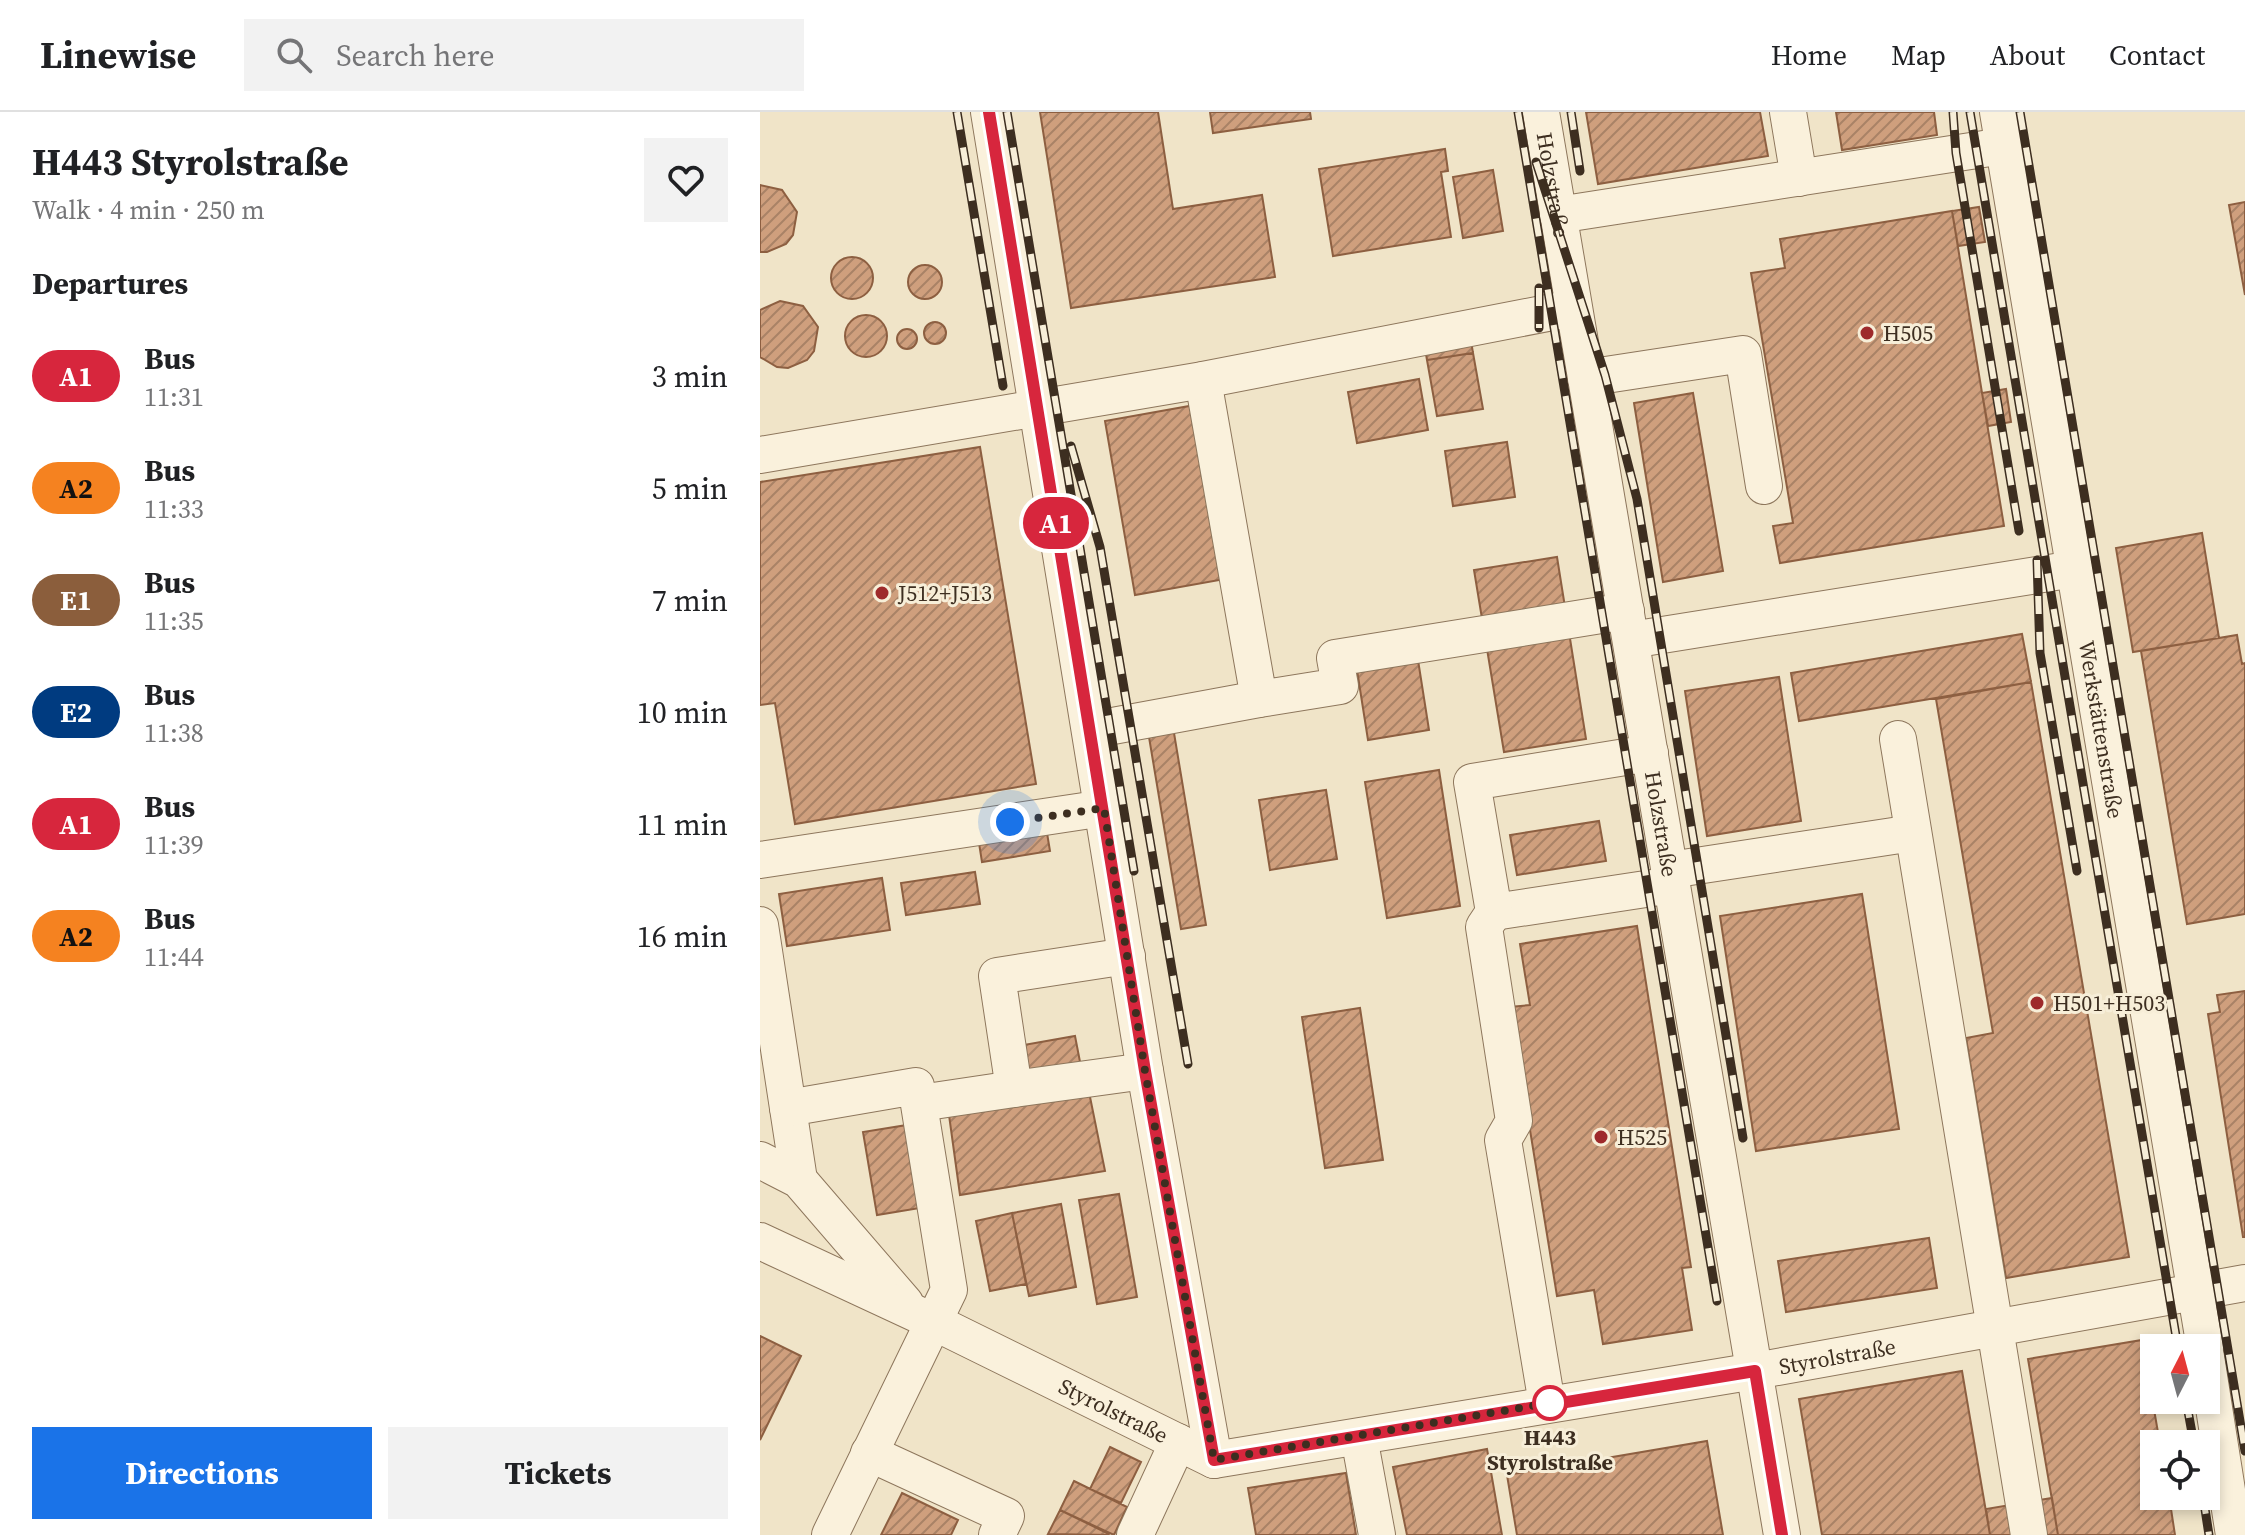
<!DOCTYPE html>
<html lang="en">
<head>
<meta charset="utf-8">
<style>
	:root { --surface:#fff; --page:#f2f2f2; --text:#202124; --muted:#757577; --line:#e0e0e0; --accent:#1a73e8 }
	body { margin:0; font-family:"Source Serif 4",serif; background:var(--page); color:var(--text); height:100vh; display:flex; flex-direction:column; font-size:30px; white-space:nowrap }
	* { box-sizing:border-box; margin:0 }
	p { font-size:26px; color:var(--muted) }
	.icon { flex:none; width:44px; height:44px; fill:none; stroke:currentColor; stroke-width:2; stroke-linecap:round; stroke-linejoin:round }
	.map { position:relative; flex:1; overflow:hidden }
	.details { display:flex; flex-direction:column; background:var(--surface); width:760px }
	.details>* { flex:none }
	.badge { padding:0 16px; border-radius:26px; font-size:28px; line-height:52px }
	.needle { width:52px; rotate:6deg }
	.fabs { position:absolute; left:1380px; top:1222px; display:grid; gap:16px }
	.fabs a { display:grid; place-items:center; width:80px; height:80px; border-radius:0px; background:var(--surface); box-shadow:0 4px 12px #0003; font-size:40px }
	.you { position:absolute; width:40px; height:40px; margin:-20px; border:6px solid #fff; border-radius:50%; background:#1a73e8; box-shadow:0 0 0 12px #1a73e833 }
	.map>.badge { position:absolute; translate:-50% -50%; box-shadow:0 0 0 4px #fff }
	h2 { padding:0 32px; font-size:30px; line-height:72px }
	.round { display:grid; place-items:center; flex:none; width:84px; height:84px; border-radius:0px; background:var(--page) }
	.headline { display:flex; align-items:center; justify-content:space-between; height:136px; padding:0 32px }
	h1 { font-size:38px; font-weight:700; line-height:60px }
	.cta { display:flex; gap:16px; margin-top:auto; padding:16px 32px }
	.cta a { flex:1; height:92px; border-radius:0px; background:var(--accent); color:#fff; font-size:32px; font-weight:700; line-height:92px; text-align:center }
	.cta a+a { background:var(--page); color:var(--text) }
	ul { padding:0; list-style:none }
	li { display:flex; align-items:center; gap:24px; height:112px; padding:0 32px }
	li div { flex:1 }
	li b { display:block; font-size:30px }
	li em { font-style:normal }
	li .badge { min-width:88px; font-weight:700; text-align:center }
	header { display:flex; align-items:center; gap:48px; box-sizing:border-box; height:112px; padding:0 40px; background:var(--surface); border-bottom:2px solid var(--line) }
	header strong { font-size:38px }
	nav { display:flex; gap:44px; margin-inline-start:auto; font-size:28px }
	.search { width:560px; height:72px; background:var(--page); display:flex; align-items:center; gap:20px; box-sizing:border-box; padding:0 28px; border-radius:0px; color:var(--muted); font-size:30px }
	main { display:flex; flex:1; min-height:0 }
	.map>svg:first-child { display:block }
</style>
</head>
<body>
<header>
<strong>Linewise</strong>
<div class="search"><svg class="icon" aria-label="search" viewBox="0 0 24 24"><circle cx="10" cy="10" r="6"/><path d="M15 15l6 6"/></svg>Search here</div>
<nav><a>Home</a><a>Map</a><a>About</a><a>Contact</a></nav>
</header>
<main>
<section class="details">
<div class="headline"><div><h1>H443 Styrolstraße</h1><p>Walk · 4 min · 250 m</p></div><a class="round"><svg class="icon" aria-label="heart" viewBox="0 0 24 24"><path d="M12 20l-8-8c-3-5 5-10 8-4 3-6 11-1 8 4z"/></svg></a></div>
<h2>Departures</h2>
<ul>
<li><span class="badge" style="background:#d7263d;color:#fff">A1</span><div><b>Bus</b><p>11:31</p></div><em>3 min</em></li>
<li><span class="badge" style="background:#f58220;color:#111">A2</span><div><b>Bus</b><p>11:33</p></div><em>5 min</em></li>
<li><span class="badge" style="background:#8b5e3c;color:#fff">E1</span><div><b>Bus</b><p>11:35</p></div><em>7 min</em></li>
<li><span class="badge" style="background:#003b80;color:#fff">E2</span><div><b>Bus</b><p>11:38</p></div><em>10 min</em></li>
<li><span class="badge" style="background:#d7263d;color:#fff">A1</span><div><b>Bus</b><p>11:39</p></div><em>11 min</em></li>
<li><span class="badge" style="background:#f58220;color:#111">A2</span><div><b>Bus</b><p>11:44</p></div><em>16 min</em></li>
</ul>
<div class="cta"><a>Directions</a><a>Tickets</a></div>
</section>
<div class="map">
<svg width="1485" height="1423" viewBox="0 0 1485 1423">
	<defs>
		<pattern id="building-hatch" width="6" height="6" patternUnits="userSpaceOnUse" patternTransform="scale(2)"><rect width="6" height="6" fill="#cf9f7d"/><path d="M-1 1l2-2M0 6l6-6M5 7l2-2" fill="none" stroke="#a98266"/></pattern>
	</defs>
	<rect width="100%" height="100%" fill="#f0e4c8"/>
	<path fill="url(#building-hatch)" stroke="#8d5f41" stroke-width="2" d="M280 0H398L413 97 502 83 515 165 311 196Z
		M450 0H550L551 7 453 21Z
		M826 0H1000L1008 44 838 72Z
		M1076 0H1174L1177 23 1082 38Z
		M685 37 688 59 681 60 691 125 573 144 559 57Z
		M733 58 743 119 703 126 693 65Z
		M0 73 22 78 37 100 33 123 26 132 7 140H0Z
		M1485 90V183L1469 93Z
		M1219 95 1225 130 1198 134 1192 99Z
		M1192 99 1244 414 1020 451 1013 414 1033 411 991 161 1025 156 1020 127Z
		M71 166a21 21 0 1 1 42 0a21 21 0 1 1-42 0Z
		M148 170a17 17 0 1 1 34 0a17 17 0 1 1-34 0Z
		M20 189 43 194 58 215 54 239 47 248 28 256 17 255 0 245V198Z
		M85 224a21 21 0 1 1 42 0a21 21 0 1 1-42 0Z
		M707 205 713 241 667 248 661 213Z
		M164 221a11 11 0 1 1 22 0a11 11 0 1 1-22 0Z
		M137 227a10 10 0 1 1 20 0a10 10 0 1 1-20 0Z
		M713 241 723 297 677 304 667 248Z
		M659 267 668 318 597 331 588 280Z
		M1246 277 1251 310 1228 314 1222 281Z
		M933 281 963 459 903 470 874 291Z
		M435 293 465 467 375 483 345 309Z
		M747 330 755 385 693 394 685 339Z
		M220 335 276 672 35 712 15 591 0 593V370Z
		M1442 421 1459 526 1373 540 1356 436Z
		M797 445 826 627 744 640 714 458Z
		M1262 522 1271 570 1039 609 1031 561Z
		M1477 523 1482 552 1485 551V802L1427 812 1381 539Z
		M658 548 669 618 608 628 597 558Z
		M1019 565 1041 709 947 724 925 579Z
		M1271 570 1369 1145 1246 1166 1206 926 1233 921 1176 587Z
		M413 615 446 813 421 817 388 619Z
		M679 658 700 794 627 806 605 670Z
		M566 678 577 747 510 758 499 688Z
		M839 709 846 749 757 763 750 723Z
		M287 721 290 739 222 750 219 731Z
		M215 760 220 792 146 803 141 771Z
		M122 766 130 818 27 834 19 782Z
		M1102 782 1139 1017 996 1039 960 804Z
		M877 814 931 1155 922 1156 932 1218 843 1232 834 1178 797 1184 750 895 770 893 760 832Z
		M1485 879V1125H1483L1448 902 1460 900 1457 883Z
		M600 896 623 1048 565 1056 542 905Z
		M315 924 321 955 263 965 258 934Z
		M329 980 345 1059 200 1083 189 1003Z
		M147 1013 160 1096 117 1103 103 1020Z
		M359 1082 377 1185 337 1192 319 1088Z
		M301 1092 316 1175 269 1184 252 1101Z
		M252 1101 266 1172 230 1179 216 1109Z
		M1169 1126 1177 1176 1026 1200 1018 1149Z
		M0 1224 41 1244 0 1328Z
		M1382 1228 1400 1332H1394V1384H1409L1415 1423H1298L1268 1247Z
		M1202 1259 1230 1423H1062L1039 1287Z
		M947 1329 963 1423H757L747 1363Z
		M350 1335 381 1350 361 1391 330 1377Z
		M727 1337 742 1423H647L633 1355Z
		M586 1361 596 1423H496L488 1376Z
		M314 1369 367 1395 354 1423 300 1398Z
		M142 1381 198 1408 191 1423H121Z
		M1292 1386 1298 1423H1230L1226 1397Z
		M300 1398 349 1422 348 1423 288 1422Z"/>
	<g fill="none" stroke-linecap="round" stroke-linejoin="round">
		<defs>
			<g id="minor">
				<path d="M229 0 385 959 454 1348"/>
				<path id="s1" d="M781 0 1022 1423"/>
				<path d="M1028 0 1039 66"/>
				<path id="s2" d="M1238 0 1445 1236"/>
				<path d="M798 103 1243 34"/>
				<path d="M826 266 983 242 1004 374"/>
				<path d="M443 268 499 587 580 574 575 546 866 499"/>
				<path d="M0 343 443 268 813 196"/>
				<path d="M871 528 1314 457"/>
				<path d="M331 618 499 587"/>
				<path d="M1138 627 1269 1423"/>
				<path d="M890 641 712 670 734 800 912 773"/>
				<path d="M0 748 344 696"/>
				<path d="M910 758 1153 721"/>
				<path d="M734 800 724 815 754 1009 743 1028 787 1292"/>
				<path d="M0 813 39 1068"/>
				<path d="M367 844 237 864 254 977 385 959"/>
				<path d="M160 991 254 977"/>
				<path d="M28 996 156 974 189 1178 70 1423"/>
				<path d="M0 1048 39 1068 145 1191"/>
				<path id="s3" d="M0 1129 172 1209 454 1348 995 1259 1485 1171"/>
				<path d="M1446 1245 1474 1423"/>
				<path d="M599 1325 617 1423"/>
				<path d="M109 1341 246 1404 237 1423"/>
				<path d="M375 1423 418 1330"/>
			</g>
		</defs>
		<use href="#minor" stroke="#8d765c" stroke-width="38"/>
		<use href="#minor" stroke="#faf1dc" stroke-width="36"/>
		<defs>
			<path id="rail" d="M197 0 243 274
				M247 0 374 759
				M758 0 957 1189
				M811 0 820 59
				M1193 0 1196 41 1259 419
				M1210 0 1418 1236
				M1260 0 1485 1339
				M776 50 845 263 877 387 983 1026
				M779 176V216
				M311 334 340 435 428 952
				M1277 448 1280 541 1317 759
				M1426 1288 1434 1332
				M1443 1384 1449 1423"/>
		</defs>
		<use href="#rail" stroke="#3d2e20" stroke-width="9"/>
		<use href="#rail" stroke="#f7eed8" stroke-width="6" stroke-dasharray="18" stroke-linecap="butt"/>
	</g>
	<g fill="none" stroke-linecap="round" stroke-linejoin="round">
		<defs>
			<path id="line" d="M229 0 385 959 454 1348 995 1259 1022 1423"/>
		</defs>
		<use href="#line" stroke="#fff" stroke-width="18"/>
		<use href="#line" stroke="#d7263d" stroke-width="12"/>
		<path stroke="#3d2e20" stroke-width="8" stroke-dasharray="0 14.4" d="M250 710 344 696 385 959 454 1348 790 1291"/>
	</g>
	<g fill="#9e2a2b" stroke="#f7eed8" stroke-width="3">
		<circle cx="1107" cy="221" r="8"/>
		<circle cx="122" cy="481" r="8"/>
		<circle cx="1277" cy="891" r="8"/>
		<circle cx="841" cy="1025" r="8"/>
	</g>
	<circle fill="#fff" stroke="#d7263d" stroke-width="4" cx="790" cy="1291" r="16"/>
	<g text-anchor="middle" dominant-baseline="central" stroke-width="6" stroke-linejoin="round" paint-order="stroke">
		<g font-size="22" fill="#3d2e20" stroke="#f7eed8">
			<text stroke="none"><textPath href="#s1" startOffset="74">Holzstraße</textPath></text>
			<text stroke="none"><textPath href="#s2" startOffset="626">Werkstättenstraße</textPath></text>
			<text stroke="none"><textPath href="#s1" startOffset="722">Holzstraße</textPath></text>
			<text stroke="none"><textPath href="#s3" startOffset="1136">Styrolstraße</textPath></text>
			<text stroke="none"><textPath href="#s3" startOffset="392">Styrolstraße</textPath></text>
		</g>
		<g font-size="22" fill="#3d2e20" stroke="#f7eed8" text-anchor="start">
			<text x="1123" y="221">H505</text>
			<text x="138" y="481">J512+J513</text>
			<text x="1293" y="891">H501+H503</text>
			<text x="857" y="1025">H525</text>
		</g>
		<g font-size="22" font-weight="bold" fill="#3d2e20" stroke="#f7eed8">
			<text x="790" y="1325">H443<tspan x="790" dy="25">Styrolstraße</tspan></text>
		</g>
	</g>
</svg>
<div class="fabs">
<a><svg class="needle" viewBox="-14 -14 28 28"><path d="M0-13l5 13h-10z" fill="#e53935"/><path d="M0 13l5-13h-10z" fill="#757577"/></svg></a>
<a><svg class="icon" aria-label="locate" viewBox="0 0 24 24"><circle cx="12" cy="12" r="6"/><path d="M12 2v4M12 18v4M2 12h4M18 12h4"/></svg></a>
</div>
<div class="you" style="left:250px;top:710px"></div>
<b class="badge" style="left:296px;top:411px;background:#d7263d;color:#fff">A1</b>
</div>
</main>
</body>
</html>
